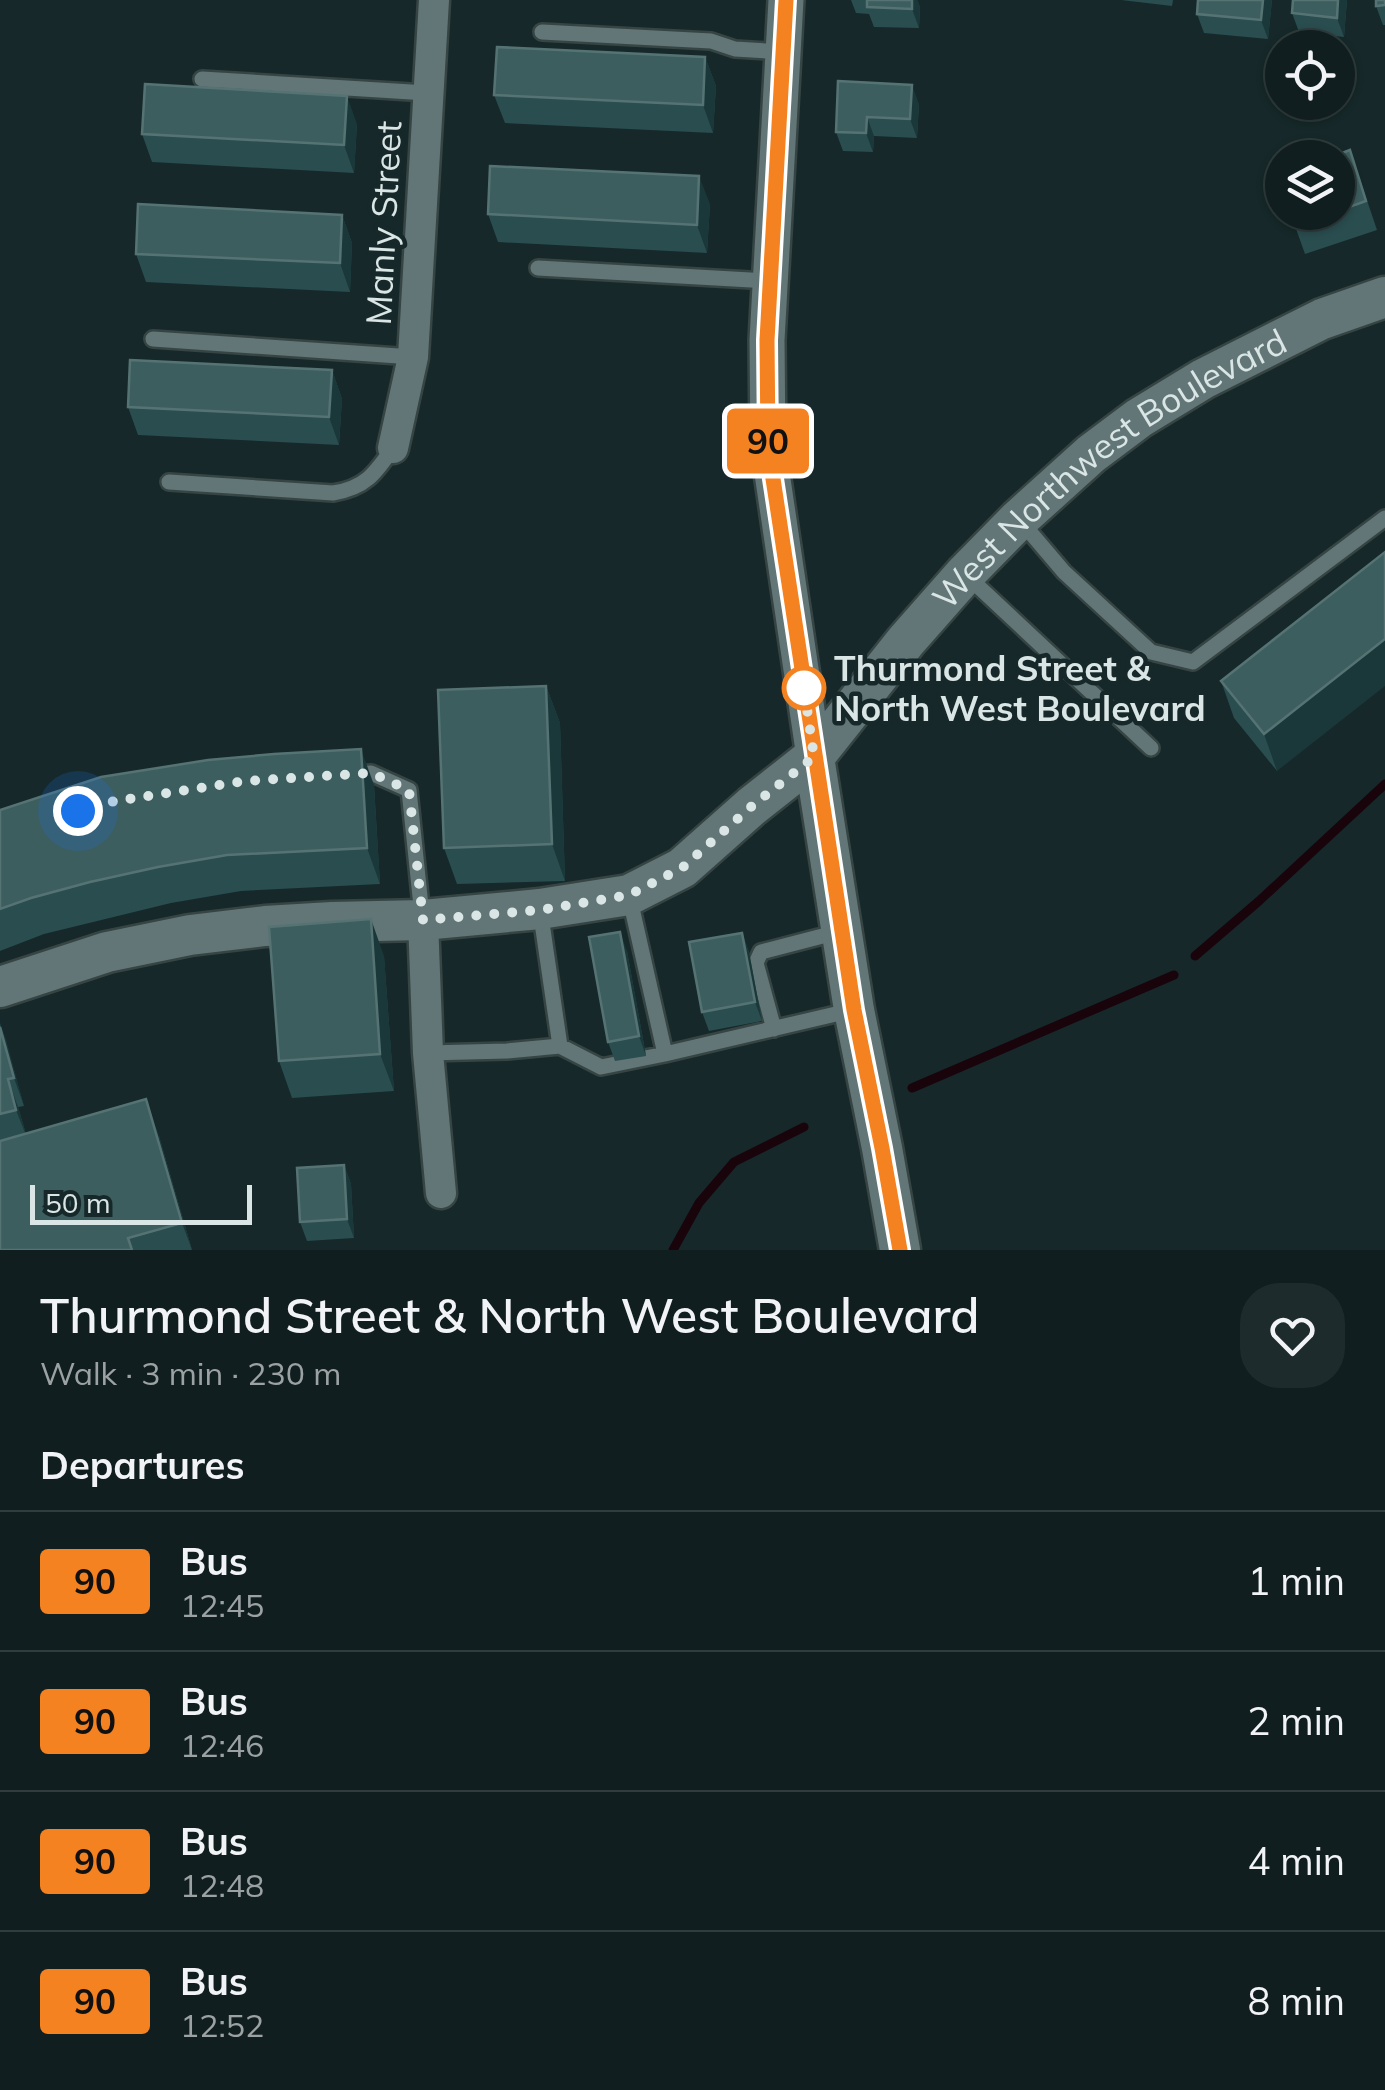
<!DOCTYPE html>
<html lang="en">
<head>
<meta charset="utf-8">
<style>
	:root { --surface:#101e1f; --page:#1e2b2c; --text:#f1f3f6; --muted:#9ca2a4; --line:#303c3d }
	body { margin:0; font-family:Mulish,sans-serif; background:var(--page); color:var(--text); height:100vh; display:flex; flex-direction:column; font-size:38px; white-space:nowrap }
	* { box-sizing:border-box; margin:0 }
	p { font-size:32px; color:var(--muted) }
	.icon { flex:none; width:55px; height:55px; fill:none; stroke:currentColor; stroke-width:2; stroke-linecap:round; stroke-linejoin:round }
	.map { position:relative; height:1250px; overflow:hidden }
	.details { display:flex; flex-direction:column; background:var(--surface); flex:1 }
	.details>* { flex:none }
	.badge { padding:0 20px; border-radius:8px; font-size:35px; line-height:65px }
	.buttons { position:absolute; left:1265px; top:30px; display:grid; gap:20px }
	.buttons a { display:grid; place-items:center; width:90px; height:90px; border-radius:50%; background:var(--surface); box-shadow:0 2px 8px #0004,0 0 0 2px var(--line); font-size:50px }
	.scale { position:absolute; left:30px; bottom:25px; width:222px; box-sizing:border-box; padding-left:10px; border:5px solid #dae5e5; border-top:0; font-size:28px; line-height:35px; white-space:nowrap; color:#dae5e5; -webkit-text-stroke:8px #162829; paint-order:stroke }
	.you { position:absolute; width:50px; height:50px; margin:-25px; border:8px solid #fff; border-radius:50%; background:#1a73e8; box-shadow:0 0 0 15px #1a73e833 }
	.map>.badge { position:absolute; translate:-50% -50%; box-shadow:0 0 0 5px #fff }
	h2 { padding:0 40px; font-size:38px; line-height:90px }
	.round { display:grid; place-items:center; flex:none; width:105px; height:105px; border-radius:40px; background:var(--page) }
	.headline { display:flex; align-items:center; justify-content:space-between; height:170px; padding:0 40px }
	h1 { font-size:48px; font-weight:600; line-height:75px }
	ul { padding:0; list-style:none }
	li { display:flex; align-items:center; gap:30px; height:140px; padding:0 40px; border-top:2px solid var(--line) }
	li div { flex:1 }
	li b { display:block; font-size:38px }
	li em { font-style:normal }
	li .badge { min-width:110px; font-weight:700; text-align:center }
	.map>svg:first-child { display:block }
</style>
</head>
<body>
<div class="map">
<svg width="1385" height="1250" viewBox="0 0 1385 1250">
	<rect width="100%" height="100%" fill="#162829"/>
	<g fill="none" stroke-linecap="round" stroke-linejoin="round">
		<path stroke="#19040c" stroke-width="9" d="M1195 956 1259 901 1385 784
			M912 1088 1174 975
			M673 1250 699 1203 734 1162 804 1127"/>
		<defs>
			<path id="service" d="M542 32 711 41 735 49 783 52
				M202 79 427 93
				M538 268 770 281
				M153 339 413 357
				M169 482 333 493C365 488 375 474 393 448
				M1019 519 1064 572 1151 652 1193 662 1385 518
				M965 574 1151 748
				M353 774 371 773 409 790 422 916
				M629 895 665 1054 853 1010
				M540 909 560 1046 601 1067 665 1054
				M774 1029 756 963 761 952 838 932
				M428 1053 507 1051 560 1046"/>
			<path id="minor" d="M393 448 413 357 434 0
				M423 920 428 1053 441 1193"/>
			<path id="tertiary" d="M786 0 767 340 768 446 814 757"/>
			<g id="secondary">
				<path d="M814 757 854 1010 882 1148 900 1250"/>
				<path id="s1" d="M0 987 107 952 190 935 265 926 332 922 423 920 540 909 629 895 682 868 752 806 814 757 906 641 965 574 1019 519 1091 454 1139 418 1203 379 1322 319 1385 297"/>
			</g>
		</defs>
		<use href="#service" stroke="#364444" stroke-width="20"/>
		<use href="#minor" stroke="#364444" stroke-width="35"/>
		<use href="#tertiary" stroke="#364444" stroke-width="40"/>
		<use href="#secondary" stroke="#364444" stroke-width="45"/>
		<use href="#service" stroke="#627677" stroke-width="15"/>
		<use href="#minor" stroke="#627677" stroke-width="30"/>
		<use href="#tertiary" stroke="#627677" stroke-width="35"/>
		<use href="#secondary" stroke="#627677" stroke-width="40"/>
	</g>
	<path fill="#2a4d4f" d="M851 0H917L920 7 919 28 874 27 869 14 856 13Z
		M1121 0H1173L1172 6Z
		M1198 0H1272L1268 39 1204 33 1197 14Z
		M1347 0 1344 37 1299 32 1292 13Z
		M1385 0V25H1383L1376 6Z
		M705 57 716 86 713 133 505 123 494 95Z
		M838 81 919 104 917 138 874 136 873 152 843 151 836 132Z
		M357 124 354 173 152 162 142 134Z
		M1350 150 1377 230 1305 254 1290 212H1338V158Z
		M710 204 707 253 498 242 488 214Z
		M342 215 352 243 350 292 146 282 136 254Z
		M332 370 342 399 339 445 138 435 128 407Z
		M1385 552 1277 771 1234 718 1221 681Z
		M546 686 560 723 565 881 457 884 444 848Z
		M374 785 380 884 241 891 171 903 44 934 0 951V810Z
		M742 933 749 952 762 1021 709 1031 702 1012Z
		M627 951 646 1056 615 1061 608 1042Z
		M384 956 394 1091 292 1098 279 1061Z
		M0 1023 24 1106 18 1107 26 1134 159 1136 192 1250H0Z
		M344 1165 351 1184 354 1238 307 1241 300 1222Z"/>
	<path fill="#1a3839" d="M912 0H917L920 7 919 28 912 9Z
		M1263 0H1272L1268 39 1261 20Z
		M1338 0H1347L1344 37 1337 18Z
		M705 57 716 86 713 133 703 105Z
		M912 85 919 104 917 138 910 119Z
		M347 96 357 124 354 173 344 145Z
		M867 117 874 136 873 152 866 133Z
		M699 176 710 204 707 253 697 225Z
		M342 215 352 243 350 292 340 263Z
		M332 370 342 399 339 445 329 417Z
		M1385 639V686L1277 771 1264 734Z
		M546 686 560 723 565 881 552 844Z
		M361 749 374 785 380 884 367 848Z
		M371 919 384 956 394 1091 380 1054Z
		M620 932 627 951 646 1056 639 1036Z
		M742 933 749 952 762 1021 755 1002Z
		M0 1023 6 1039 24 1106 14 1078Z
		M8 1079 18 1107 27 1138 16 1110Z
		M146 1099 159 1136 192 1250 182 1223Z
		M344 1165 351 1184 354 1238 347 1219Z"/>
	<path fill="#3d5e5f" stroke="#567374" stroke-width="2.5" d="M867 0H912V9L867 7Z
		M1198 0H1263L1261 20 1197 14Z
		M1293 0H1338L1337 18 1292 13Z
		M1376 0H1385V5L1376 6Z
		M497 47 705 57 703 105 494 95Z
		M838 81 912 85 910 119 867 117 866 133 836 132Z
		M145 84 347 96 344 145 142 134Z
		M1350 150 1366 201 1338 211V158H1329Z
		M490 166 699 176 697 225 488 214Z
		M1282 173V191L1277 175Z
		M138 204 342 215 340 263 136 254Z
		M1290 212H1333L1294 226Z
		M130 360 332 370 329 417 128 407Z
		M1385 552V639L1264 734 1221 681Z
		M546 686 552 844 444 848 438 690Z
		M361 749 367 848 227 855 158 867 90 882 31 898 0 909V810L101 777 208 760 274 754Z
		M371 919 380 1054 279 1061 269 927Z
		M620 932 639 1036 608 1042 589 937Z
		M742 933 755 1002 702 1012 689 942Z
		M0 1027 14 1078 8 1079 16 1110 0 1114Z
		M146 1099 182 1223 128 1238 132 1250H0V1141Z
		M344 1165 347 1219 300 1222 297 1168Z"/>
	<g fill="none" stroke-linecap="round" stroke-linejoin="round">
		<defs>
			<path id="line" d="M786 0 767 340 768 446 854 1010 882 1148 900 1250"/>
		</defs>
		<use href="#line" stroke="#fff" stroke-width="22"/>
		<use href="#line" stroke="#f58220" stroke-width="15"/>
		<path stroke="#dae5e5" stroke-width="10" stroke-dasharray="0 18" d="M78 811 115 801 246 781 371 773 409 790 423 920 540 910 629 895 682 868 752 806 814 757 802 674 804 688"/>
	</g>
	<circle fill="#fff" stroke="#f58220" stroke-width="5" cx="804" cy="688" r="20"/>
	<g text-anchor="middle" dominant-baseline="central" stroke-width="9" stroke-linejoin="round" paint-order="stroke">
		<g font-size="35" fill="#dae5e5" stroke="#162829">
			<text transform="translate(383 223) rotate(-87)">Manly Street</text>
			<text stroke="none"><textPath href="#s1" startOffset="1288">West Northwest Boulevard</textPath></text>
		</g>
		<g font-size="35" font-weight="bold" fill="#dae5e5" stroke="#162829" text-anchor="start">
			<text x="834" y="668">Thurmond Street &amp;<tspan x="834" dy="40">North West Boulevard</tspan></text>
		</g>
	</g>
</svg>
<div class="buttons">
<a><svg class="icon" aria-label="locate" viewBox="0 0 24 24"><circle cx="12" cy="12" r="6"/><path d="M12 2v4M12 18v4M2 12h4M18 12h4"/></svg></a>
<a><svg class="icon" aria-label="layers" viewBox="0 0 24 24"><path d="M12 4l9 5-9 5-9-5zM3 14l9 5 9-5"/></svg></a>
</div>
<div class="scale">50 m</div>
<div class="you" style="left:78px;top:811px"></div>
<b class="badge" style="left:768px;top:441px;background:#f58220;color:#111">90</b>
</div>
<section class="details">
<div class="headline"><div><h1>Thurmond Street &amp; North West Boulevard</h1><p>Walk · 3 min · 230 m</p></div><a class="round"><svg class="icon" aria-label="heart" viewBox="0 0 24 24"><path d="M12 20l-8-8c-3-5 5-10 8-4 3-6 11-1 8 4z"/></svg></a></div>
<h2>Departures</h2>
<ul>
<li><span class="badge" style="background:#f58220;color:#111">90</span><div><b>Bus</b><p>12:45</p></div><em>1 min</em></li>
<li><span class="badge" style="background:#f58220;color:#111">90</span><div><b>Bus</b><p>12:46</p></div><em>2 min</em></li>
<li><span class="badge" style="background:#f58220;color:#111">90</span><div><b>Bus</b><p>12:48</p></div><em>4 min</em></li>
<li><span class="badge" style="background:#f58220;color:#111">90</span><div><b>Bus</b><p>12:52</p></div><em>8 min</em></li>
</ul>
</section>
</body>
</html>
